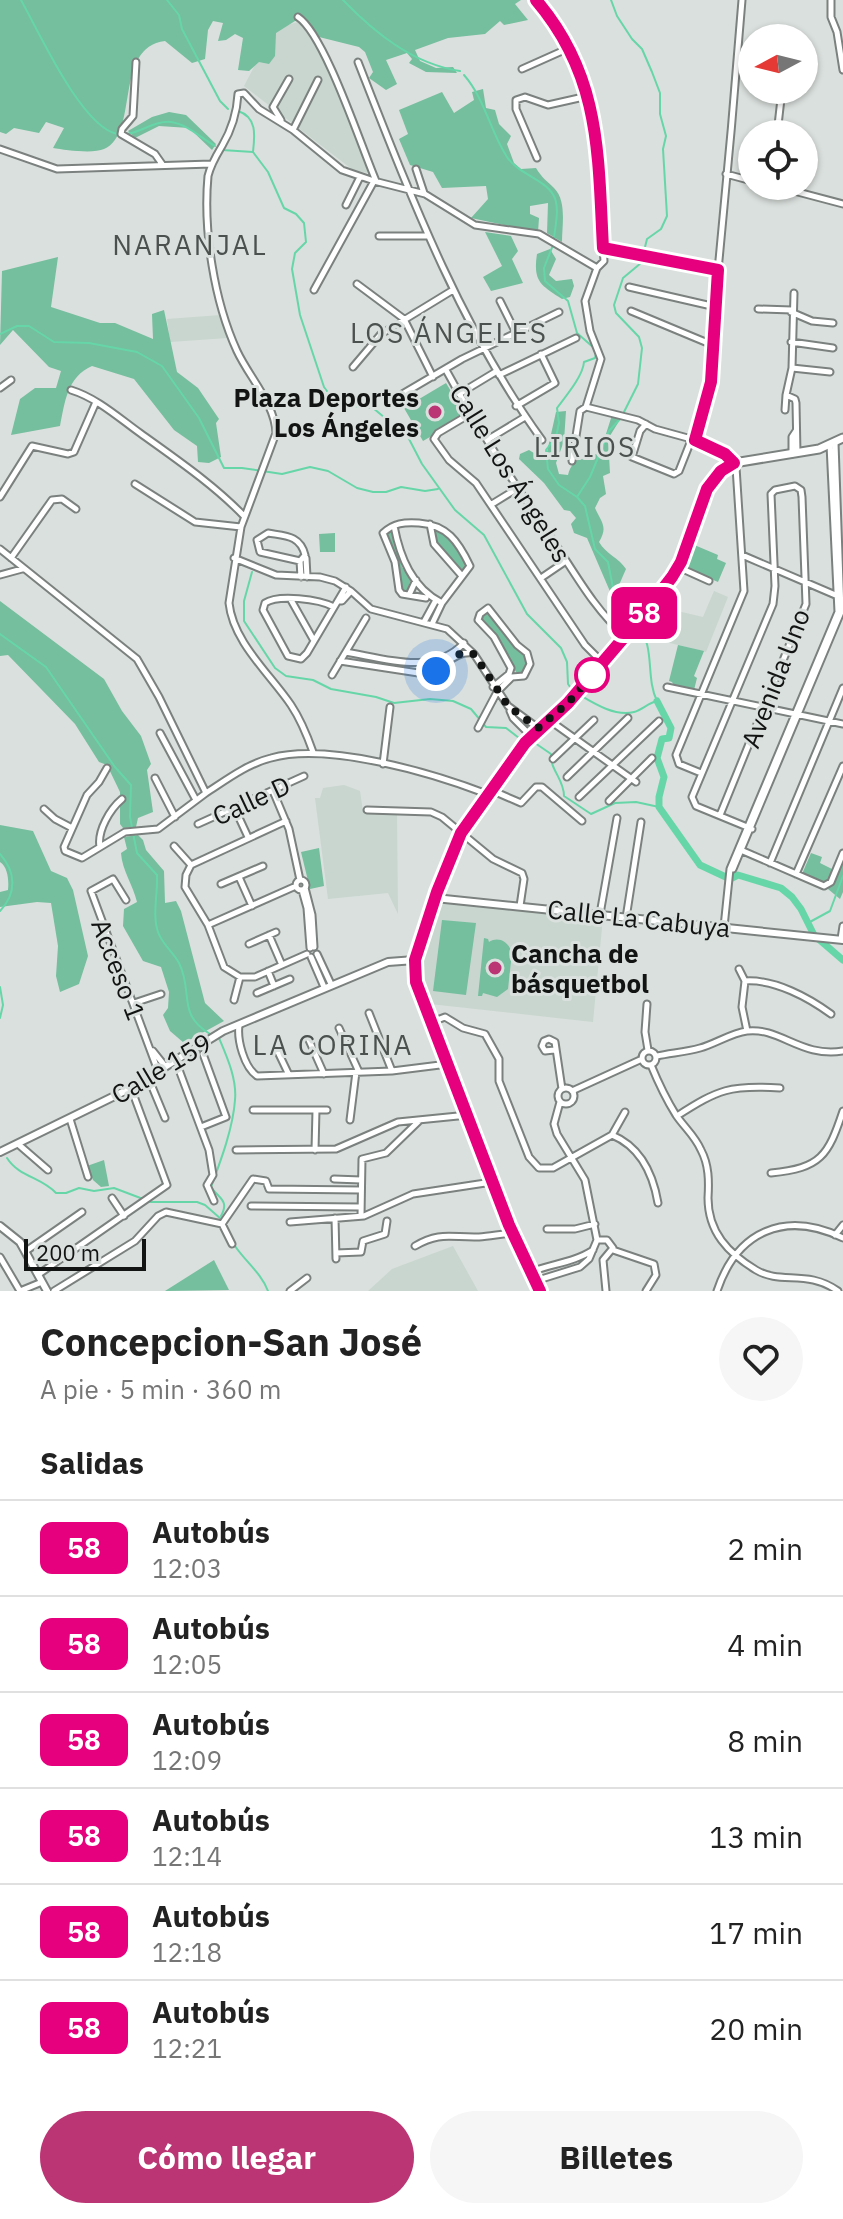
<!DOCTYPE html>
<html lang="es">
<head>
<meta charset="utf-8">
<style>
	:root { --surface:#fff; --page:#f6f6f6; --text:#222; --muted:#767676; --line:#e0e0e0; --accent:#bb3474 }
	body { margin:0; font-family:"IBM Plex Sans",sans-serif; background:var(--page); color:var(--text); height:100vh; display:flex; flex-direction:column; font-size:30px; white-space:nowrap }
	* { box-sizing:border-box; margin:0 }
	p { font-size:26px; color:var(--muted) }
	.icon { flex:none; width:44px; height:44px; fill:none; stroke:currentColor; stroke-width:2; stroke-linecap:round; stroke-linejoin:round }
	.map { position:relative; height:1291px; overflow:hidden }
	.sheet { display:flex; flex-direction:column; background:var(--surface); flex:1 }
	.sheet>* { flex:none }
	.badge { padding:0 16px; border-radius:12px; font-size:28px; line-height:52px }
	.needle { width:52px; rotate:263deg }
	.controls { position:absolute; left:738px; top:24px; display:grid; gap:16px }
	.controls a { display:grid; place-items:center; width:80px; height:80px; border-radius:50%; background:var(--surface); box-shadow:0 2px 6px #0004; font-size:40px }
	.scale { position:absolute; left:24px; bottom:20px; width:122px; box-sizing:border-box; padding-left:8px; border:4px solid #121413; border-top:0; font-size:22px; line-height:28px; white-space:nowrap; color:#121413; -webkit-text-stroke:6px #dae0dd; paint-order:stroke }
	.you { position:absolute; width:40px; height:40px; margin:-20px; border:6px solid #fff; border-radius:50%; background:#1a73e8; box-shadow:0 0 0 12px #1a73e833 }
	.map>.badge { position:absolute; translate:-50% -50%; box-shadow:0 0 0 4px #fff }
	h2 { padding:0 40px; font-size:30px; line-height:72px }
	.round { display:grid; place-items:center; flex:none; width:84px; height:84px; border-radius:42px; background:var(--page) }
	.summary { display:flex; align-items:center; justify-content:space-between; height:136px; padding:0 40px }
	h1 { font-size:38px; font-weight:700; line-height:60px }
	.button { display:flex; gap:16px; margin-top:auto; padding:16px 40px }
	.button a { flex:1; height:92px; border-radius:48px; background:var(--accent); color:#fff; font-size:32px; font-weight:700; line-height:92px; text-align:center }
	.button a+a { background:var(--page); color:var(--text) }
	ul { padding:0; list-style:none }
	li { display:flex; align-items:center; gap:24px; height:96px; padding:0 40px; border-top:2px solid var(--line) }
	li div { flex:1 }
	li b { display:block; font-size:30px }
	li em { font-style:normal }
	li .badge { min-width:88px; font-weight:700; text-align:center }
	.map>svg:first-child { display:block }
</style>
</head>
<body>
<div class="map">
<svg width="843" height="1291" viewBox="0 0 843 1291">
	<rect width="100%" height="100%" fill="#dae0dd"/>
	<path fill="#c8d6cf" d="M312 18 368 173 353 170 244 86 274 29Z
		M221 315 227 338 170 342 167 319Z
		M714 591 728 597 706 652 646 637 638 626 648 625 656 606 703 617Z
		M344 785 360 791 363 812 397 814 398 914 388 893 328 899 315 798H320L323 788Z
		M444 901 603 917 593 1022 430 1004 418 969 439 906Z
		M453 1246 478 1291H368L392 1269Z"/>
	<path fill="#75be9e" d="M0 0H521L515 4 528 20 504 25 500 21 485 34 448 38 415 50 420 61 436 68 453 67 457 73 426 72 409 63 412 59 407 53 386 60 397 84 386 90 369 78 373 72 365 52 359 47 315 36 307 22 295 21 276 33 275 56 269 64 259 62 249 71 238 70 243 38 235 34 226 40 218 41 223 23 213 21 208 30 205 59 192 63 165 41C113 47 140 134 104 149 93 154 65 150 53 148L64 128 46 122 39 133 14 128 6 134 0 132Z
		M483 89 486 108 495 110 499 124 511 136 507 144 514 163 521 169 536 168C542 178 547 181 554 188 567 201 562 225 562 242L547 233 548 203 530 206V214L539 218 538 232 471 218 488 199 486 186 442 188 433 172 410 165 399 139 408 134 399 110 442 92 454 113 474 100 472 92Z
		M169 112 186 115 216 144 212 150 189 128 159 126 135 138 128 131 152 117Z
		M485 232 511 236 518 251 512 259 523 283 491 291 483 277 502 266Z
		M550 249 556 259 549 275 556 281 572 279 574 286 570 297 562 299C540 285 533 281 537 254Z
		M58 257 51 307 100 323H115L153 339 152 314 164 310 177 372 198 388 219 419 216 423 221 457 209 463 198 462 197 446 174 430 134 379 92 366C67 377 65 402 60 426L11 435 20 399 35 388H56L61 371 49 367 13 330 0 345 2 271Z
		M446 383 466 416 423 441 404 408Z
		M566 411 564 441 556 463 559 474 568 475C573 457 583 457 600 453L612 415 621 418 608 439 610 473 603 476 606 494 600 498 595 508C602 523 608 527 599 542 606 554 619 558 626 569L619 585 627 613 636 621 631 626 621 617 587 538 574 533 571 524 576 518 570 511 564 510 544 483 519 459 520 454 529 450 537 455 547 452 556 412Z
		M435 527 452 543 468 566 462 573 436 544 431 529Z
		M390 531 392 532 402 567 411 579 407 591H404C398 573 395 555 386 537V533Z
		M335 533V552H320L319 534Z
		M692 544 718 555 717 559 726 563 718 582 684 567Z
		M0 601 104 679 122 711 141 736 151 764 147 770 153 812 138 818 136 827 123 828 120 824V792L107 765 99 762 75 724 8 655 0 656Z
		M485 612 489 613C498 627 526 653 528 664L523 673 516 672 498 640 480 620Z
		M678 645 704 651 694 676 697 678 694 690 674 686 672 682 669 681Z
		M0 825 33 831 51 871 67 878 73 890 88 956 79 984 60 992 56 976 58 946 51 903 37 902 0 907V892L8 890C9 881 8 867 0 862Z
		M138 835 143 840 146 850 164 871 165 903 176 901 181 911 205 1003 224 1021 184 1043 170 1031 163 1015 168 1008 169 992 161 967 143 961 123 926 124 909 137 902C133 885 122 870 121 853L127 849 124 837Z
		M319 848 324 886 310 889 301 852Z
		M811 853 822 857 820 863 832 869 827 884 802 874Z
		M843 859V892L840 899 828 889Z
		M442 920 476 923 466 995 433 991Z
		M484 938 488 939 489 942C499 936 508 942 512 952L508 989 497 997 483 993 482 996H478Z
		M104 1160 109 1186 101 1187 93 1180 87 1166Z
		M214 1260 229 1290 165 1291Z"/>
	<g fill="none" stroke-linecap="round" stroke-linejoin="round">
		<path stroke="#66d6a8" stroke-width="2" d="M21 0C39 32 81 126 117 134 136 137 153 120 171 122 187 124 201 138 215 146
			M167 0 179 15 182 29 220 101 228 109
			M343 0C375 33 413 64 460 71
			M464 75C485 99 490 131 507 157 518 174 545 179 554 196 560 209 555 226 554 239
			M238 111C257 117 255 135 253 152
			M222 150 253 152 268 172 284 208 296 214 304 223 306 242 295 253 292 269 300 315 324 387 332 398 345 405 373 408 408 437 422 464 455 510 484 535 527 614 561 648 567 662 568 684 573 691
			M553 245 544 268 545 281 568 301 577 333 594 348
			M0 334 17 326H29L54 342 89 343 137 352 162 366 199 418 224 468H242L282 474 310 467 328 471 357 488 373 492H386L401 487 425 491 438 489
			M596 354 595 358 584 362C583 376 566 396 557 408L559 423 556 437 546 450 548 469 559 485 577 497 585 506 595 549 608 562 614 593 624 614 632 622
			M577 497 590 477 609 431 621 418 638 384 642 348 639 337 616 313 614 305 623 278 641 263 647 239 661 229 667 216 663 149 666 136 660 114V93L652 72 642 49 632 39 617 16 611 0
			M252 572 244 601V621L275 668 286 676 313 680 331 689 376 697 394 703 430 699 453 701 471 709 486 727 506 728 519 738
			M0 634 46 667 115 767 131 785 130 817 137 853 157 875C158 893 152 915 158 932 162 944 173 952 179 963 194 993 176 1013 210 1034
			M578 694C593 703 615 717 634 712 642 710 648 703 657 701 645 677 656 644 637 627
			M535 743 551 754C550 770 564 779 564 796L591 814 615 803 636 802 659 807
			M0 854C16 872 17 893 0 911
			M808 923 830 911 843 876
			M0 987 3 1005 0 1018
			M219 1038C227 1057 237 1079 235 1100 233 1128 221 1160 211 1187 218 1198 230 1200 221 1216
			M7 1158C19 1177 41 1177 56 1193H66L79 1188 94 1191 114 1188 151 1202H197L205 1205 221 1219
			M235 1246C245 1261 262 1274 268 1291"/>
		<path stroke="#66d6a8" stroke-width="7" d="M657 701 671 728 669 738 662 739 657 758 664 777 659 797V807L700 865 730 879 738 875 781 888 792 897 801 909 814 935 843 960"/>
		<defs>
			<path id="minor" d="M536 0C599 74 598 156 603 248
				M831 0V17L837 32 843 70
				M298 17C325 35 361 146 376 181
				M136 62 133 116 122 129 121 134 155 154 162 164
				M358 62C409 192 459 325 542 440
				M522 69 569 48
				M281 120 273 107 289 79
				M293 130 318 80
				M777 134 782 90
				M0 149 57 169 211 164
				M537 158 516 109V100L525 97 548 105 588 96
				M416 169 424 193
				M726 174 752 181
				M775 186 843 204
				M346 205 360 177
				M379 236H427
				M357 284 404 319 433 377
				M629 287 716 307
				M314 290 374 181
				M794 293 792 368 786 395 795 399 796 403 797 453
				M500 301 516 333
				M758 309 792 310
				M631 311 715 346
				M791 312 812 321 833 323
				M791 342 833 348
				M353 367 381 334 453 290
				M792 368 830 372
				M446 370C478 429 516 486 554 542 576 575 595 610 625 636
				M499 375 576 338
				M0 388 11 380
				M71 390C97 398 119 418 140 433 176 459 213 484 244 516
				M459 394 497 371
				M399 396 462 359 559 312
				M516 406 555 383 541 354
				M586 407 601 359 590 331 585 301 597 268
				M785 410 786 395
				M470 414 438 433 434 439 449 460 476 483 585 645 602 662
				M646 424 640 431 632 457 674 474 679 471 692 438
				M487 440 525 417
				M792 454V437L796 431
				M572 461 580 411 586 407 638 420 655 429 695 440
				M135 484 195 522 241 527
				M0 497 32 446 68 454 74 452 96 402
				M492 504 518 488
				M430 524 434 544 462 576
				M394 526C400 557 412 588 442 603
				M0 549 137 659 159 697 206 793C226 780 247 764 271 758 328 742 432 773 487 794
				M742 555 840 597
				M11 558 52 500 62 499 76 509
				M234 558 276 575 320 577 335 581 351 591 371 609 447 629 474 654 508 706 538 728
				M306 558 307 577
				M300 561 260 552 257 540 268 533C285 536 300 535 305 555L300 561 301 577
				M678 567 709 581
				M0 575 22 569
				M541 578 566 561
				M409 595 416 580
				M426 598 402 594 399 590 395 562 383 533C394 523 404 522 419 523 447 525 458 541 470 566L442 603 432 624
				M291 600 313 639
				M338 601H342L351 591
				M334 607C319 599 278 594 265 603L263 610 288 656 301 659 307 653 346 587
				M424 622 436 600
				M346 652C386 659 433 676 464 643
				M340 661 425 674C443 670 453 651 472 653
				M332 675 366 618
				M667 687 843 724
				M510 711 513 718 531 736
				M549 720 636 782
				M478 728 497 692 512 677 524 676 530 664 527 653 517 645 488 608 480 614 478 620 494 637 511 668 509 674 493 687
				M160 733 196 800
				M313 752C307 735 301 720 291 705 270 674 233 642 229 603L241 527 276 433C275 404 249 377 237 351 214 301 203 230 208 176 211 164 216 156 222 146 232 129 237 112 238 94L244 93 259 109 293 130 342 170 374 181 425 194 475 225 539 234 597 268 604 261 603 248 718 270
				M553 759 594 720
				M383 764 390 707
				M107 768 99 782 87 795 64 847 65 851 82 858 125 832 158 829 206 793
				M701 773 679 764 676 755 744 591 736 467 725 454 695 440C716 379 712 331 718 270 727 180 735 90 742 0
				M567 777 628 718
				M155 778 175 817
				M491 790 521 803 536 787H542L582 821
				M273 791 289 829 300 880
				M579 797 659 721
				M609 801 652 758
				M44 809 55 819 72 828
				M235 809 248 837
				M367 810 431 812 442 817 493 859 522 873 524 879 520 906
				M720 815 806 604 802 497 801 490 795 486 775 490 771 494 775 586 773 604 692 797 696 806 752 829
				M198 824 304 776
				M174 846 191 865
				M100 847C97 831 110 809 122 799
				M743 851 824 886 831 882 843 853
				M770 863 843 688
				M191 865 186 875 185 887 208 925 224 967 240 977H255L307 954
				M191 865 286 821
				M733 869 841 612 835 443
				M796 874 843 766
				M239 877 252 906
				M296 885a5 5 0 1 1 10 0a5 5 0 1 1-10 0Z
				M221 884 263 866
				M305 888 312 915 314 947
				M302 890 307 908 310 948
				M126 900 113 879 91 891 158 1071
				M600 914 617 818
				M626 918 641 822
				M208 925 296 886
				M724 927 730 869 838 612 830 445
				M269 935 282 965
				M841 939 843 926
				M249 944 276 932
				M317 954 331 984
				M311 957 324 987
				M739 969 745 981 742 1007 747 1031
				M268 971 274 986
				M745 981C775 979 809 998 831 1014
				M257 993 290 979
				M234 1000 240 977
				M134 1003 161 994
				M647 1004 645 1032 648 1050
				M369 1013 392 1071
				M432 1022 445 1017 463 1028 485 1034 499 1059V1081L529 1157 539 1168H553L612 1135 625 1112
				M239 1025C237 1040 244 1067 257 1076L392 1071 448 1064
				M339 1028 359 1072
				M308 1038 324 1074
				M554 1050 545 1051 542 1046 544 1041 549 1039 555 1042 562 1089
				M642 1058a7 7 0 1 1 14 0a7 7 0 1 1-14 0Z
				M153 1051 165 1066
				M278 1052 289 1075
				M657 1056C671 1053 686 1052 700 1048 715 1044 731 1033 747 1031 780 1027 801 1058 843 1051
				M175 1059 209 1150 213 1175 207 1185 214 1201
				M651 1065C658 1082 666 1099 676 1115 684 1127 695 1136 701 1150 709 1165 709 1181 708 1198 708 1232 728 1253 756 1270 781 1285 807 1269 838 1291
				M148 1077 165 1118
				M558 1096a8 8 0 1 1 16 0a8 8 0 1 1-16 0Z
				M572 1091 642 1059
				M253 1110H327
				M677 1116C719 1089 730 1085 780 1088
				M70 1119 88 1177
				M350 1120 356 1072
				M201 1127 226 1117 203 1054
				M612 1135C641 1147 653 1174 658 1203
				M18 1144 48 1170
				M236 1150 336 1149 398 1122 468 1115
				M315 1150 316 1110
				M771 1173C821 1168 828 1156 843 1111
				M334 1179 361 1180
				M112 1198 124 1216
				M251 1206 361 1207
				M361 1216 362 1159 386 1153 419 1121
				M335 1218 336 1259
				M290 1222 364 1216 413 1194 492 1182
				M222 1224 232 1244
				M547 1229H575L595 1224
				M835 1235 843 1225
				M597 1240H607L613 1248 603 1260 606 1291
				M415 1246C440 1231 452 1238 479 1237 490 1236 502 1234 513 1233
				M613 1250 654 1264 656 1275 646 1291
				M26 1251 82 1212
				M336 1253 361 1252 363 1241 385 1234 387 1221
				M0 1257 20 1291
				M531 1272C551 1264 575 1262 593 1250
				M39 1274 167 1185 131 1088
				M535 1281 580 1267 589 1259 597 1240 585 1180 557 1134 554 1124 560 1102
				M20 1291 42 1282
				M54 1291 135 1241 158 1216 166 1212 222 1224 253 1179 266 1181 269 1189 361 1190
				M290 1291 307 1278
				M717 1291C737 1231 785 1210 843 1238"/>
			<path id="tertiary" d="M435 898 843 940
				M0 1152 131 1088 223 1031 388 962 415 960
				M0 1226 20 1242 47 1291"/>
			<path id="secondary" d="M540 1291 509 1225 416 982 415 960 437 892 461 833 525 743 568 703 638 621 672 577 681 562 704 495 716 476 734 463 819 449 843 438"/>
		</defs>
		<use href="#minor" stroke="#7b817e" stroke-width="9"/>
		<use href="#tertiary" stroke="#7b817e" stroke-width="10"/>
		<use href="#secondary" stroke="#7b817e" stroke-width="11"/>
		<use href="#minor" stroke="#fff" stroke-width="5"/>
		<use href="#tertiary" stroke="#fff" stroke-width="6"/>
		<use href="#secondary" stroke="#fff" stroke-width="7"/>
	</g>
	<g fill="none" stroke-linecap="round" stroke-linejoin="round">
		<defs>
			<path id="line" d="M536 0C601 76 598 154 603 248L718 270 711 382 695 440 725 454 734 463 721 471 707 489 681 562 672 577 638 621 568 703 525 743 461 833 437 892 415 960 416 982 509 1225 540 1291"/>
		</defs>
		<use href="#line" stroke="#fff" stroke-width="18"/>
		<use href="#line" stroke="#e6007e" stroke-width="12"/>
		<path stroke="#121413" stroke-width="8" stroke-dasharray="0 14.4" d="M436 671 461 653 474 654 508 706 538 728 568 703 592 675"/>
	</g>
	<g fill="#bb3474" stroke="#dae0dd" stroke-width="3">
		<circle cx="435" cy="412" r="8"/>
		<circle cx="495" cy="968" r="8"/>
	</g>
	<circle fill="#fff" stroke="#e6007e" stroke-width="4" cx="592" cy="675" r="16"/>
	<g text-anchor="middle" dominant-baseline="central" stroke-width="6" stroke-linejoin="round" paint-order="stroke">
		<g font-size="26" font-weight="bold" fill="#121413" stroke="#dae0dd" text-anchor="end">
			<text x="419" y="397">Plaza Deportes<tspan x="419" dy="30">Los Ángeles</tspan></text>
			<text x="511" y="953" text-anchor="start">Cancha de<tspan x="511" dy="30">básquetbol</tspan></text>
		</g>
		<g font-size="26" fill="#121413" stroke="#dae0dd">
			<text transform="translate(511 473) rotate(58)">Calle Los Ángeles</text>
			<text transform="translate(775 678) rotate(-69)">Avenida Uno</text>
			<text transform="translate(251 800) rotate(-25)">Calle D</text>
			<text transform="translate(639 918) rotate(6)">Calle La Cabuya</text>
			<text transform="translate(119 969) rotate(69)">Acceso 1</text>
			<text transform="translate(161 1068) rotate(-31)">Calle 159</text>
		</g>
		<g font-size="28" letter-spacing="2" fill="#4b514e" stroke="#dae0dd">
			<text x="190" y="244">NARANJAL</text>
			<text x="449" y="332">LOS ÁNGELES</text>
			<text x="585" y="446">LIRIOS</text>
			<text x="333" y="1044">LA CORINA</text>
		</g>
	</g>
</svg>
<div class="controls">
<a><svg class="needle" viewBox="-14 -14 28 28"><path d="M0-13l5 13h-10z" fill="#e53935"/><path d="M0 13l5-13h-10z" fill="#767676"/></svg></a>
<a><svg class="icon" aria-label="locate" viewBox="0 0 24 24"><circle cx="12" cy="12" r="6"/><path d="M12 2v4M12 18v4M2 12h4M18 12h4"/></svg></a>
</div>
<div class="scale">200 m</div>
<div class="you" style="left:436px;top:671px"></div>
<b class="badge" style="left:644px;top:613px;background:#e6007e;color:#fff">58</b>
</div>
<section class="sheet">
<div class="summary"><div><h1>Concepcion-San José</h1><p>A pie · 5 min · 360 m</p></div><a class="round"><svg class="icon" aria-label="heart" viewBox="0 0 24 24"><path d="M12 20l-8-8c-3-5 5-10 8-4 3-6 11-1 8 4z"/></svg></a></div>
<h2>Salidas</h2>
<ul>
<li><span class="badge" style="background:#e6007e;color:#fff">58</span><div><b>Autobús</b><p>12:03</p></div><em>2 min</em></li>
<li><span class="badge" style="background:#e6007e;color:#fff">58</span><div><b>Autobús</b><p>12:05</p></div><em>4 min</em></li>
<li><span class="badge" style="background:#e6007e;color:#fff">58</span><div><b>Autobús</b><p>12:09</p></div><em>8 min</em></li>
<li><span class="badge" style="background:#e6007e;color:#fff">58</span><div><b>Autobús</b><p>12:14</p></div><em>13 min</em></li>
<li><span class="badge" style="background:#e6007e;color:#fff">58</span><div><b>Autobús</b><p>12:18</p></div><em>17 min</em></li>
<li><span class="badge" style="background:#e6007e;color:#fff">58</span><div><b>Autobús</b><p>12:21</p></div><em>20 min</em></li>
</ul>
<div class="button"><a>Cómo llegar</a><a>Billetes</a></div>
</section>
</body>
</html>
